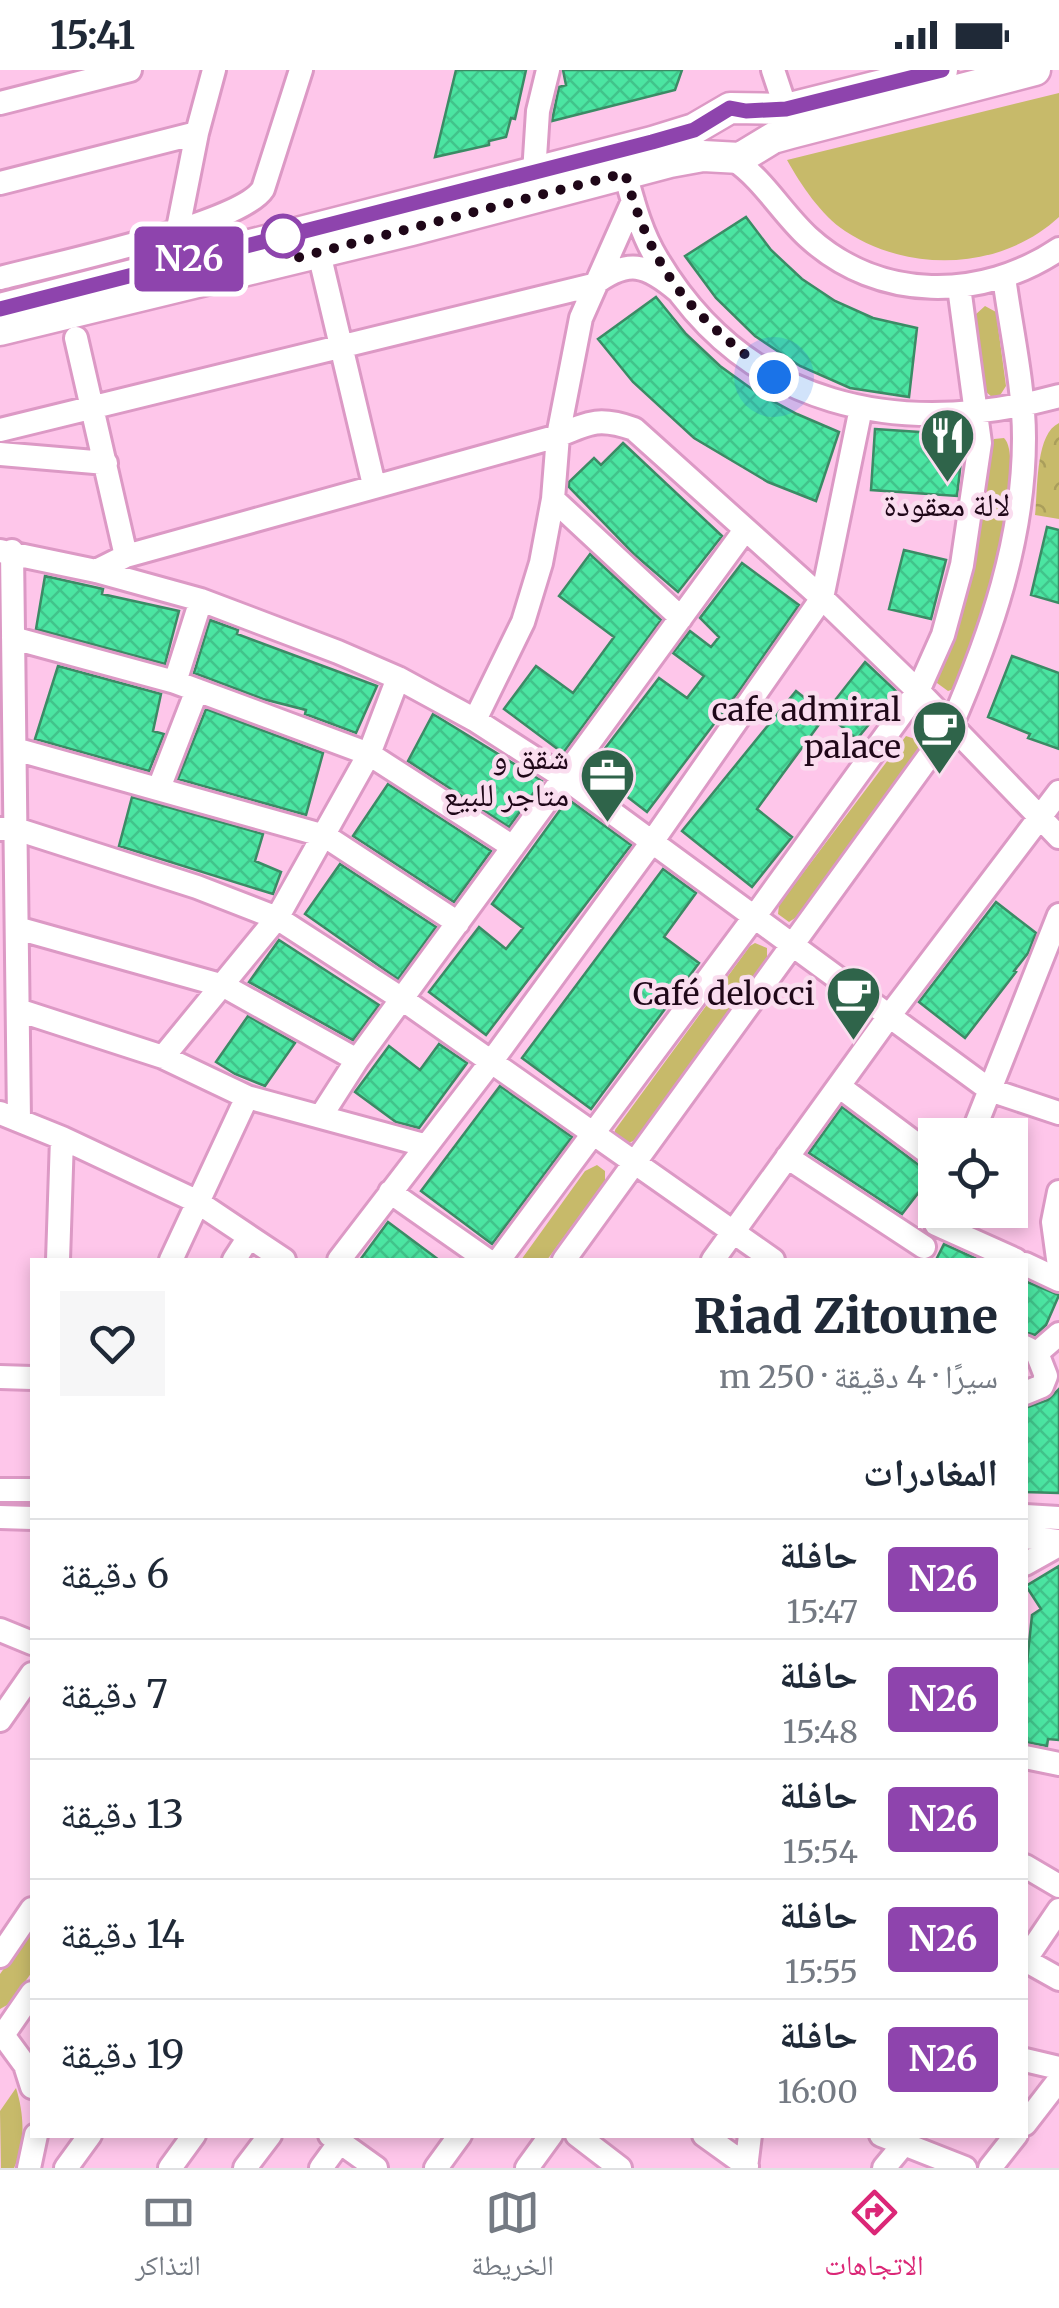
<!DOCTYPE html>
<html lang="ar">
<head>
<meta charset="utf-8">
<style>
	:root { --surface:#fff; --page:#f6f6f7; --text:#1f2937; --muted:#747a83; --line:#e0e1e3; --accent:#db2777 }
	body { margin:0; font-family:Merriweather,"Noto Naskh Arabic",serif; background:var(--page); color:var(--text); direction:rtl; height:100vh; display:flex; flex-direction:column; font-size:38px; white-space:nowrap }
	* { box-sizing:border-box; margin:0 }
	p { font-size:32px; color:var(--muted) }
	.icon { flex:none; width:55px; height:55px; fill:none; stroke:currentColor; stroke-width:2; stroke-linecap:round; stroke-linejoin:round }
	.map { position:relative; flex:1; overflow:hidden; direction:ltr }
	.side { position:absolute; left:30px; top:1188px; width:998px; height:880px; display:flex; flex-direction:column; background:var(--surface); border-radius:0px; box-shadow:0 5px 15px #0003; direction:rtl }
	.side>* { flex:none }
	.badge { padding:0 20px; border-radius:8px; font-size:35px; line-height:65px }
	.tools { position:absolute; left:918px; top:1048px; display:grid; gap:20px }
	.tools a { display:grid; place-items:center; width:110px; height:110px; border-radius:0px; background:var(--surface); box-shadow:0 5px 15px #0003; font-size:50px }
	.you { position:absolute; width:50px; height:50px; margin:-25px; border:8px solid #fff; border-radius:50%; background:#1a73e8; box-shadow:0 0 0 15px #1a73e833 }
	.map>.badge { position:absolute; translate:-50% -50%; box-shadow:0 0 0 5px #fff }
	h2 { padding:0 30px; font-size:38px; line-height:90px }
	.round { display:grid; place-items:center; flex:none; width:105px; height:105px; border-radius:0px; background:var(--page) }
	.summary { display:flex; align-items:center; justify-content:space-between; height:170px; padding:0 30px }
	h1 { font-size:48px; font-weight:800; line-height:75px }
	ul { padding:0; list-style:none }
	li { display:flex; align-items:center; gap:30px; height:120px; padding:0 30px; border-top:2px solid var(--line) }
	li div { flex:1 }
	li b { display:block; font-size:38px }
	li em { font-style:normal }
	li .badge { min-width:110px; font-weight:700; text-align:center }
	.status { display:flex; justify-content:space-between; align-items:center; height:70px; padding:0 50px; background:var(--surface); direction:ltr }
	.status svg { height:28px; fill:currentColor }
	.tab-bar { display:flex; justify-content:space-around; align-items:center; height:140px; border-top:2px solid var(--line); background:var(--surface); font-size:28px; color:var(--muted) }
	.tab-bar a { display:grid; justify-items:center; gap:5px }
	.tab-bar .selected { color:var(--accent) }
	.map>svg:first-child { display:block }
</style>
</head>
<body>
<div class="status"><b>15:41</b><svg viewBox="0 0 49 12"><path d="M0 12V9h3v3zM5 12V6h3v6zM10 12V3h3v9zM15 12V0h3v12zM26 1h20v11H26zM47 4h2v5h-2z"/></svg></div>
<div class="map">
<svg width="1059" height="2098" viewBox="0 0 1059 2098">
	<defs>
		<pattern id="park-crowns" width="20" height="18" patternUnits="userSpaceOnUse" patternTransform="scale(2.5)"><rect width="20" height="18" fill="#c7ba6a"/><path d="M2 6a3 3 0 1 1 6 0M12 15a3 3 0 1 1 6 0" fill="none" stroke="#aa9e5b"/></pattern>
		<pattern id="building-cross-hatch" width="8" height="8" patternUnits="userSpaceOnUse" patternTransform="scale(2.5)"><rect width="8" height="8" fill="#4be5a2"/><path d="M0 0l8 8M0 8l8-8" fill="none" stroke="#41c38b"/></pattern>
	</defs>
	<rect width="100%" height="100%" fill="#fec6ea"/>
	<path fill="#c7ba6a" d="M1059 23V147C1002 200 910 204 845 161 821 145 801 115 787 90Z
		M985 236 996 242 1006 316 999 327H992L985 321 975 245Z
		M1004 368C1026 389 986 544 974 576 968 590 961 605 954 619L948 621 937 613 938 607C969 532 982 455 990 375L994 369Z
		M906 666 918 670V683L798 846 789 852 778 844 779 835Z
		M755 873 767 878V889L635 1070 623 1076 615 1069V1060L750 876Z
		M597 1095 605 1101V1111L547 1190H521L585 1101Z
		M32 1859V1902L9 1934 0 1939V1904Z
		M16 2018C24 2043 26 2074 14 2098H1L0 2041Z"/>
	<path fill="url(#park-crowns)" d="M1059 353V449L1035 445C1038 420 1035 364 1059 353Z"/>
	<path fill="url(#building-cross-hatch)" stroke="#3b8b65" stroke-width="2.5" d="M456 0H526L515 49 511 48 506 67 489 71V75L435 87Z
		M563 0H682L675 20 552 51 559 17 566 15Z
		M746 147 771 180 802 209 835 231 873 248 917 258 909 327 850 318 800 296 755 266 716 228 685 186Z
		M656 227 686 264 720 296 756 322 797 344 839 362 816 431 768 412 694 368 633 312 598 269Z
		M875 359 964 365 957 426 871 420Z
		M623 373 722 466 678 522 635 485 569 417V412L594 388 601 395Z
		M1047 457 1059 460V533L1031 525Z
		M904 480 946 490 931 549 889 539Z
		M590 484 661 550 563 683 504 639 536 596 573 623 614 567 559 526Z
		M742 493 799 535 739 621 647 742 590 698 659 608 687 628 704 606 673 583 690 561 711 577 719 567 700 548Z
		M45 506 103 519 102 524 179 541 165 594 36 559Z
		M210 550 238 560 237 564 377 616 356 663 305 644 306 640 263 629 194 603Z
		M1012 586 1059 603V679L1028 668 1030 664 988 647Z
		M865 592 896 621 857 669 825 643Z
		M58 596 161 624 153 661 164 664 149 701 35 669Z
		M796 621 826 645 757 739 792 767 752 817 682 761Z
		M206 639 323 683 306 745 178 709Z
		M433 644 542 711 509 757 408 691Z
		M388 714 491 781 454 832 353 766Z
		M132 727 263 764 255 791 281 802 273 824 119 776Z
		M568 729 631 775 486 965 429 922 479 857 506 879 523 858 492 834Z
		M340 794 436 857 398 909 305 844Z
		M663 799 696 823 664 867 699 893 591 1039 522 988Z
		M996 832 1036 863 1028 883 1014 901 1016 902 965 968 919 932Z
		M279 870 379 935 353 970 249 912Z
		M248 946 295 973 265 1016 235 1004 216 992Z
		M439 974 467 993 419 1058 396 1052 355 1022 389 976 420 1000Z
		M500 1016 572 1067 492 1174 421 1121Z
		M842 1037 932 1105 902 1144 809 1083Z
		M388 1152 439 1190H360Z
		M944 1174 979 1190H936Z
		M1025 1211 1059 1225 1046 1255 1035 1265 1025 1262Z
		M1059 1319V1423L1025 1422V1338L1048 1330Z
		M1059 1496V1670L1048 1669 1047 1676 1025 1672V1612L1032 1545 1041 1539 1026 1516Z"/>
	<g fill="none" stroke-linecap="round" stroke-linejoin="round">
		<defs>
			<path id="minor" d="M773 0 786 39
				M0 33 130 0
				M733 89C764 110 781 142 808 167 879 232 982 231 1059 179
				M534 103 538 41 548 0
				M625 103C633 132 641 163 657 189 746 339 900 369 1059 326
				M0 113 197 63
				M319 183 374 415
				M171 194 197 63 214 0
				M0 208C49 195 240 155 263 119L301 0
				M76 268 126 486
				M0 360 593 215C628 188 646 194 678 221
				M0 384 106 393
				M553 429 681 548
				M0 481 96 501 201 530 338 582 398 608 475 650 565 708 990 1020 1059 1043
				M12 481 19 1050
				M96 501 126 486 558 366C590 352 600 347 634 359L822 528 918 621 1059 767
				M13 568 175 612 369 684 513 777
				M175 612 201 530
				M475 650 523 552 541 493 553 429 558 366 581 248 633 131
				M15 679 325 766 458 853
				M159 718 197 620
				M0 759H16L197 817 277 848 402 929 773 1190
				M17 858 224 916 357 990
				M18 940 163 987 247 1027 424 1075
				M163 987 277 848 369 684 398 608
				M840 1017 935 1088
				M0 1043 62 1068 196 1131 284 1190
				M321 1046 357 990 745 460
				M972 1065 1059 845
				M787 1087 924 1177
				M390 1122 487 1190
				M1059 1122 1053 1152 1059 1196
				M936 1154 1016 1190
				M58 1190 62 1068
				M171 1190 247 1027
				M234 1190 249 1167
				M339 1190 491 992 652 772 822 528 861 338
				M499 1190 755 846 918 621 943 565 962 495 980 373 959 217
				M564 1190 951 656C991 564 1024 469 1024 368 1024 315 1011 260 1004 207
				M713 1190 890 945 1059 722
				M1025 1194 1059 1210
				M1025 1277 1037 1283 1046 1306 1042 1316 1025 1323
				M1037 1283 1059 1264
				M0 1307 32 1308
				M0 1420H32
				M1025 1446 1059 1448
				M0 1447 32 1448
				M1025 1467 1059 1471
				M1025 1494 1059 1475
				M0 1560 32 1573
				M0 1650 32 1604
				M1025 1687 1059 1694
				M1025 1796 1059 1816
				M0 1886 32 1839
				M1025 1890 1059 1840
				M1025 1890 1059 1909
				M0 1961 25 1995 32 2017
				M3 1965 32 1923
				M1025 1990 1059 1998
				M1025 2054 1059 2010
				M330 2065 376 2098
				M577 2065 620 2098
				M704 2065 747 2096
				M881 2065 965 2098
				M29 2098 36 2065
				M66 2098 90 2065
				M170 2098 194 2065
				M245 2098 270 2065
				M321 2098 340 2072
				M436 2098 460 2065
				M527 2098 551 2065
				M746 2098 750 2065
				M884 2098 903 2075
				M990 2098 1016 2065"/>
			<path id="major" d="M0 239 652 72 694 59 730 38 786 39 942 0
				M0 260 412 160 670 92 703 86 740 88 773 68 791 63 1035 0"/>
		</defs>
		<use href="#minor" stroke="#dc99c5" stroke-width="28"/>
		<use href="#major" stroke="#dc99c5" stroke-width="35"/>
		<use href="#minor" stroke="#fff" stroke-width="22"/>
		<use href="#major" stroke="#fff" stroke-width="30"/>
	</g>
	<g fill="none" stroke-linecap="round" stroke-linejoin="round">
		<defs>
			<path id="line" d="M0 239 652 72 694 60 730 38 746 41 786 39 942 0"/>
		</defs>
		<use href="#line" stroke="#fff" stroke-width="22"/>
		<use href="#line" stroke="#8e44ad" stroke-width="15"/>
		<path stroke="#1f0718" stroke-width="10" stroke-dasharray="0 18" d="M283 166 288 190 625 103C654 207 690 243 774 307"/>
	</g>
	<defs>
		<symbol id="restaurant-pin" viewBox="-11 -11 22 30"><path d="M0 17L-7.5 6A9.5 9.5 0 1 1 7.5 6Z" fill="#2f644a" stroke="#faddef"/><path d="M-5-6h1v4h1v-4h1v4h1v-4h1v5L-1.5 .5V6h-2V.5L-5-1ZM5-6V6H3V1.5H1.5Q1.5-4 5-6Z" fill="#fff"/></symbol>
		<symbol id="cafe-pin" viewBox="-11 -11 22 30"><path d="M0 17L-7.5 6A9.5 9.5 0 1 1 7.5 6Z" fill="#2f644a" stroke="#faddef"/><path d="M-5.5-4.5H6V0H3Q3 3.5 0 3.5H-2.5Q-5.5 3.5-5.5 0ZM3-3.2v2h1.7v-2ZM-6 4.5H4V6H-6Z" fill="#fff"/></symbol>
		<symbol id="office-pin" viewBox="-11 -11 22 30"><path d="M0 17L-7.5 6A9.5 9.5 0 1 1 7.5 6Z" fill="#2f644a" stroke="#faddef"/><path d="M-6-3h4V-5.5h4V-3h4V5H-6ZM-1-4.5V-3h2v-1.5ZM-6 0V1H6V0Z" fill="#fff"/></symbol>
	</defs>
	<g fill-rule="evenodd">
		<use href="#restaurant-pin" x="916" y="334" width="63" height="86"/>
		<use href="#cafe-pin" x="908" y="626" width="63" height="86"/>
		<use href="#office-pin" x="576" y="674" width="63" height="86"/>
		<use href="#cafe-pin" x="822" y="892" width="63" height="86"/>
	</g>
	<circle fill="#fff" stroke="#8e44ad" stroke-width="5" cx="283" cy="166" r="20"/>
	<g text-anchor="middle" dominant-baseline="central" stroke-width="9" stroke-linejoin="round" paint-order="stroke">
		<g font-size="32" fill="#1f0718" stroke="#faddef" text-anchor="end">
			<text x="947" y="435" text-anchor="middle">لالة معقودة</text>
			<text x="901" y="640">cafe admiral<tspan x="901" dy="37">palace</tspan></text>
			<text x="569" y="688">شقق و<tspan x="569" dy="37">متاجر للبيع</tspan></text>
			<text x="815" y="924">Café delocci</text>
		</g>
	</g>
</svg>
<div class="tools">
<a><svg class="icon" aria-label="locate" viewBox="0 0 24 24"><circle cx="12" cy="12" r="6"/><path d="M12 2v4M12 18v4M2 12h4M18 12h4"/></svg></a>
</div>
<div class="you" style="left:774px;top:307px"></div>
<b class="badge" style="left:189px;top:189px;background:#8e44ad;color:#fff">N26</b>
<section class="side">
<div class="summary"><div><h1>Riad Zitoune</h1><p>سيرًا · 4 دقيقة · 250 m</p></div><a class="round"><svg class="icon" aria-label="heart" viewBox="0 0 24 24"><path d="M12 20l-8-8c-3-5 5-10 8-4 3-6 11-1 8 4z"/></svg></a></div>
<h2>المغادرات</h2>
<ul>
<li><span class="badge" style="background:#8e44ad;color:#fff">N26</span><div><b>حافلة</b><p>15:47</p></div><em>6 دقيقة</em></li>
<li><span class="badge" style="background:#8e44ad;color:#fff">N26</span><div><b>حافلة</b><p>15:48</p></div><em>7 دقيقة</em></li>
<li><span class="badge" style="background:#8e44ad;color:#fff">N26</span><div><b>حافلة</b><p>15:54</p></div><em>13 دقيقة</em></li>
<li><span class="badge" style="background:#8e44ad;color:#fff">N26</span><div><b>حافلة</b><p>15:55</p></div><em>14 دقيقة</em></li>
<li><span class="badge" style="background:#8e44ad;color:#fff">N26</span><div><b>حافلة</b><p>16:00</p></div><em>19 دقيقة</em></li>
</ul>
</section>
</div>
<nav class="tab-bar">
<a class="selected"><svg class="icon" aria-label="directions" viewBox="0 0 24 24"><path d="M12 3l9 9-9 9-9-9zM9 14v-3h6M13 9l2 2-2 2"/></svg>الاتجاهات</a>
<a><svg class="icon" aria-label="map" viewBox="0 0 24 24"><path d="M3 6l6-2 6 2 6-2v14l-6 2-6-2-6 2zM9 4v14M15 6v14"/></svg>الخريطة</a>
<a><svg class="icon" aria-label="tickets" viewBox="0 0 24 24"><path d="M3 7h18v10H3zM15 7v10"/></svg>التذاكر</a>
</nav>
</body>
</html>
